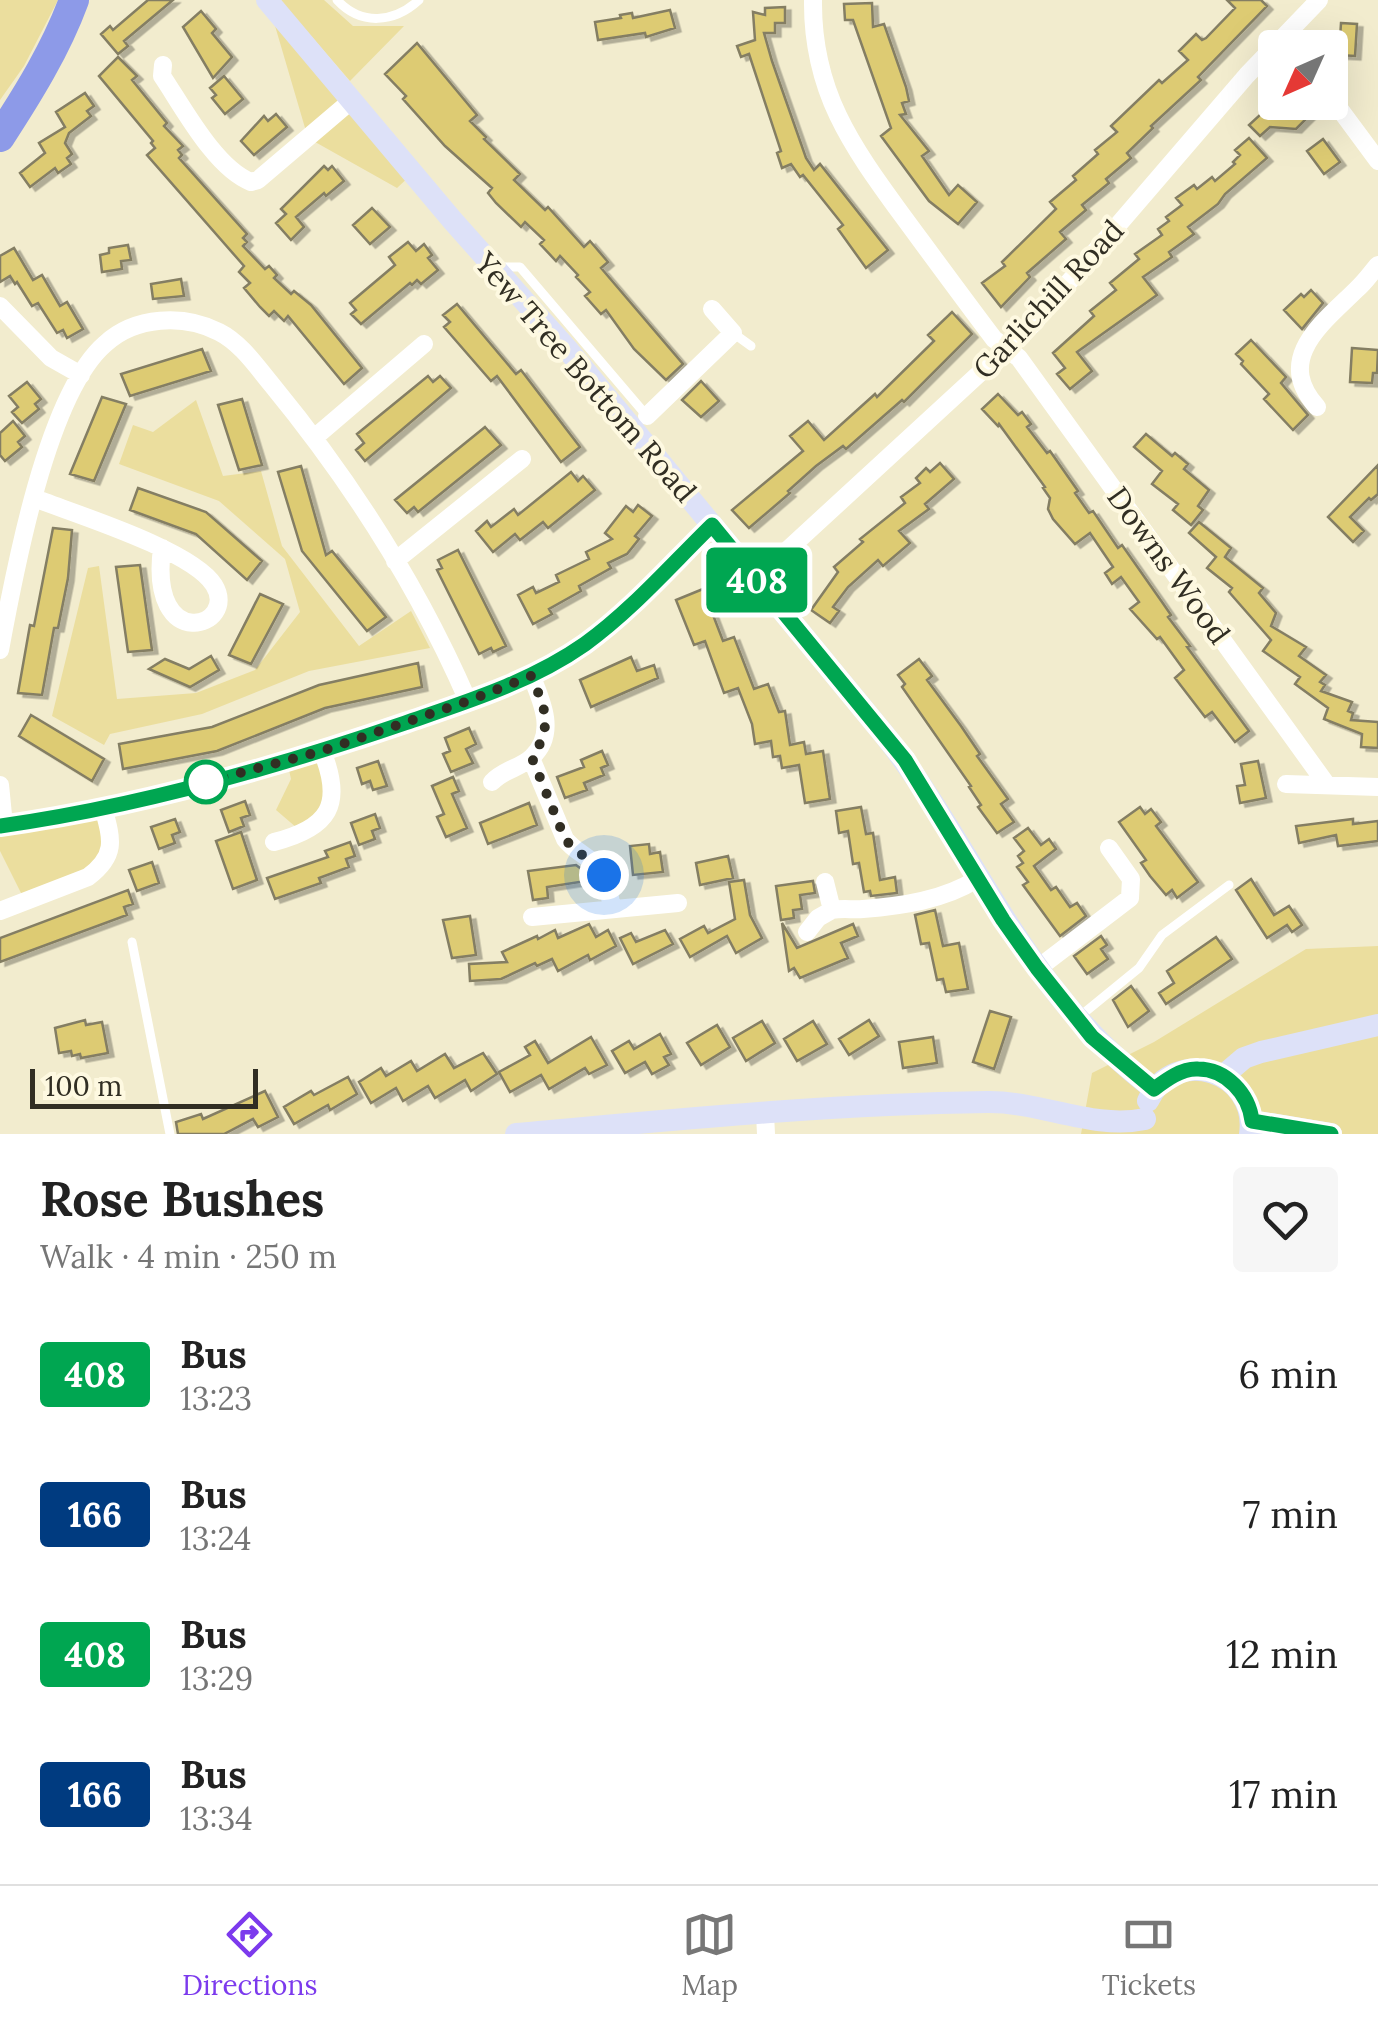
<!DOCTYPE html>
<html lang="en">
<head>
<meta charset="utf-8">
<style>
	:root { --surface:#fff; --page:#f6f6f6; --text:#222; --muted:#767676; --line:#e0e0e0; --accent:#7c3aed }
	body { margin:0; font-family:Lora,serif; background:var(--page); color:var(--text); height:100vh; display:flex; flex-direction:column; font-size:38px; white-space:nowrap }
	* { box-sizing:border-box; margin:0 }
	p { font-size:32px; color:var(--muted) }
	.icon { flex:none; width:55px; height:55px; fill:none; stroke:currentColor; stroke-width:2; stroke-linecap:round; stroke-linejoin:round }
	.map { position:relative; height:1134px; overflow:hidden }
	.details { display:flex; flex-direction:column; background:var(--surface); flex:1 }
	.details>* { flex:none }
	.badge { padding:0 20px; border-radius:8px; font-size:35px; line-height:65px }
	.needle { width:65px; rotate:225deg }
	.tools { position:absolute; left:1258px; top:30px; display:grid; gap:20px }
	.tools a { display:grid; place-items:center; width:90px; height:90px; border-radius:10px; background:var(--surface); box-shadow:0 10px 40px #0002; font-size:50px }
	.scale { position:absolute; left:30px; bottom:25px; width:228px; box-sizing:border-box; padding-left:10px; border:5px solid #312e23; border-top:0; font-size:28px; line-height:35px; white-space:nowrap; color:#312e23; -webkit-text-stroke:8px #fef9e1; paint-order:stroke }
	.you { position:absolute; width:50px; height:50px; margin:-25px; border:8px solid #fff; border-radius:50%; background:#1a73e8; box-shadow:0 0 0 15px #1a73e833 }
	.map>.badge { position:absolute; translate:-50% -50%; box-shadow:0 0 0 5px #fff }
	.round { display:grid; place-items:center; flex:none; width:105px; height:105px; border-radius:10px; background:var(--page) }
	.summary { display:flex; align-items:center; justify-content:space-between; height:170px; padding:0 40px }
	h1 { font-size:48px; font-weight:700; line-height:75px }
	ul { padding:0; list-style:none }
	li { display:flex; align-items:center; gap:30px; height:140px; padding:0 40px }
	li div { flex:1 }
	li b { display:block; font-size:38px }
	li em { font-style:normal }
	li .badge { min-width:110px; font-weight:700; text-align:center }
	.dock { display:flex; justify-content:space-around; align-items:center; height:140px; border-top:2px solid var(--line); background:var(--surface); font-size:28px; color:var(--muted) }
	.dock a { display:grid; justify-items:center; gap:5px }
	.dock .active { color:var(--accent) }
	.map>svg:first-child { display:block }
</style>
</head>
<body>
<div class="map">
<svg width="1378" height="1134" viewBox="0 0 1378 1134">
	<defs>
		<filter id="shadow"><feDropShadow dx="5.5" dy="3.5" stdDeviation="0" flood-color="#0004"/></filter>
	</defs>
	<rect width="100%" height="100%" fill="#f2ecce"/>
	<path fill="#ebde9e" d="M0 0H58L24 66 0 100Z
		M280 0H324L353 26H404L350 81Z
		M268 2 413 173 397 188 308 138Z
		M196 400 223 476 261 471 282 546 359 646 411 611 430 648 309 671 202 714 110 734 104 745 52 716 88 568 99 566 117 699 196 693 255 670 300 612 285 559 219 501 119 464 133 425 153 432Z
		M322 751 333 791 304 834 276 810 291 779 287 761Z
		M103 807 108 857 25 901 0 851V826Z
		M1378 946V1134H1081L1092 1073 1154 1042 1306 949Z"/>
	<path fill="#ddcb73" stroke="#847e63" stroke-width="2.5" filter="url(#shadow)" d="M148 0H173L124 41 128 46 118 54 101 34 110 26 113 30Z
		M1227 0H1261L1267 6 1198 77 1201 80 1151 126 1153 128 1127 153 1131 158 1106 179 1109 183 1082 205 1086 210 1060 232 1066 239 1027 273 1030 277 1001 307 982 283 1005 266 1002 262 1056 209 1050 202 1076 180 1073 176 1098 154 1095 150 1117 132 1111 126 1159 80 1162 83 1188 60 1179 51 1196 34 1202 40 1206 38 1235 8Z
		M872 3 873 27 884 24 906 87 909 101 902 103 906 114 900 115 929 151 922 156 949 195 958 185 977 202 958 224 929 201 881 136 891 128 853 20H845L844 4Z
		M785 7V23H775V33H764L772 61 806 158 814 170 820 164 888 250 866 268 838 229 843 225 803 175 800 177 791 164 782 168 777 153 781 151 749 54 741 57 737 46 755 40 753 12 765 15V8Z
		M670 10 675 28 646 37 645 33 598 40 595 22 621 18 620 15 632 13 633 18Z
		M201 11 216 29 212 33 232 57 213 78 183 27Z
		M1341 23 1357 24 1355 56 1339 55Z
		M417 43 477 115 470 121 486 137 484 139 520 174 514 180 545 210 548 207 584 247 590 241 608 262 601 268 683 364 666 380 634 349 606 310 601 314 585 296 590 292 576 277 578 275 560 256 556 261 540 244 544 240 525 222 521 227 496 203 488 193 492 188 445 146 403 99 406 96 385 74Z
		M118 57 137 76 132 80 167 123 164 126 183 146 178 150 182 155 179 158 247 234 243 238 247 242 243 246 265 269 269 266 277 275 274 278 291 294 294 291 311 305 362 368 344 384 288 316 284 321 274 311 269 316 260 307 244 288 250 283 239 272 244 266 147 155 155 148 151 143 153 141 99 76Z
		M224 76 243 99 225 114 212 98 216 95 210 88Z
		M85 93 94 106 87 111 91 116 69 133 65 143 72 154 67 158 71 164 58 173 55 168 30 187 20 173 45 153 39 143 65 127 56 112Z
		M1274 102 1278 107 1288 108 1295 102 1309 116 1296 129 1270 127 1260 136 1249 125Z
		M276 114 287 127 254 155 241 141 264 116 268 121Z
		M1249 138 1267 158 1225 194 1218 204 1188 227 1194 234 1169 252 1172 257 1143 277 1157 295 1077 352 1092 371 1070 389 1057 374 1065 368 1053 353 1094 316 1090 311 1116 290 1110 283 1139 259 1135 254 1162 235 1158 229 1169 221 1166 217 1182 205 1176 198 1194 185 1197 189 1212 177 1215 181 1235 164 1233 162 1240 155 1235 150Z
		M1323 139 1340 162 1324 174 1307 151Z
		M324 166 328 170 332 166 344 181 326 196 324 193 296 217 304 227 291 240 276 223 286 214 281 209Z
		M372 208 390 227 370 244 353 225Z
		M408 242 416 251 424 244 432 255 428 258 438 270 421 284 417 280 412 285 410 283 361 324 351 314 356 310 350 303 395 265 389 257Z
		M128 245 131 260 121 261 122 269 102 272 100 255 109 253V248Z
		M14 248 33 280 42 275 60 306 67 302 83 329 67 338 63 330 57 333 38 303 32 306 17 282 15 284 10 276 0 282V256Z
		M181 279 184 296 153 299 151 284Z
		M1311 290 1323 303 1302 329 1284 310 1301 294 1304 297Z
		M457 304 516 374 521 370 580 447 561 462 497 376 491 381 444 327 450 322 443 315Z
		M952 312 972 334 904 402 902 400 846 449 843 446 816 466 788 491 790 493 749 528 732 510 803 451 790 436 808 421 824 440 875 394 877 397 934 341 928 335Z
		M1251 340 1286 377 1281 383 1308 415 1293 430 1264 399 1269 394 1241 364 1243 361 1236 354Z
		M1352 348 1378 350 1377 373H1373L1372 383 1350 382Z
		M202 349 211 371 130 396 121 374Z
		M428 376 433 382 440 376 451 388 365 461 356 450 364 443 357 434Z
		M701 381 719 401 701 417 682 400Z
		M27 382 41 399 35 404 39 409 22 423 12 412 18 407 9 396Z
		M998 394 1018 415 1022 412 1031 424 1027 427 1047 453 1050 451 1078 491 1075 493 1089 513 1093 511 1118 548 1122 545 1162 602 1171 615 1168 617 1190 646 1187 647 1249 731 1235 742 1212 712 1205 717 1175 678 1184 670 1160 637 1157 639 1130 609 1139 602 1121 577 1112 584 1105 573 1113 567 1090 533 1075 544 1053 519 1048 509 1050 498 1043 488 1045 487 999 424 998 426 982 409Z
		M102 397 126 404 94 481 70 474Z
		M242 399 262 465 239 470 218 405Z
		M13 421 25 436 18 442 22 447 5 461 0 455V433Z
		M485 427 501 445 418 512 414 507 407 513 395 500Z
		M1146 434 1172 456 1175 453 1188 464 1184 469 1209 490 1198 506 1203 510 1191 525 1173 510 1178 504 1152 484 1162 471 1134 447Z
		M940 463 954 479 925 504 929 509 899 531 910 543 883 566 878 560 848 587 833 607 839 611 830 623 811 610 838 572 834 567 863 542 860 539 905 503 901 497 920 483 916 478 926 468 930 472Z
		M1378 465V494L1371 500 1369 498 1350 517 1364 531 1353 542 1328 517Z
		M301 466 326 555 332 551 386 617 367 631 302 551 278 472Z
		M571 472 578 481 583 476 595 490 548 528 543 522 520 540 515 534 493 552 476 531 487 521 491 527 514 509 518 515Z
		M138 488 206 512 262 561 247 580 196 534 130 510Z
		M638 505 652 516 635 536 639 539 627 554 608 563 611 568 579 586 581 591 549 609 552 614 533 624 518 595 533 587 536 593 559 582 556 575 589 559 586 552 612 539 605 533 626 506 633 512Z
		M1199 522 1231 548 1225 557 1263 588 1259 593 1276 613 1271 626 1306 647 1299 656 1326 675 1320 682 1325 685 1321 691 1352 702 1348 711 1353 713 1351 720 1378 722V748L1361 747 1362 734 1324 719 1328 708 1295 684 1300 677 1263 651 1271 640 1229 592 1232 588 1207 568 1216 557 1189 533Z
		M53 528 72 530 68 578 58 628H54L42 695 18 693 30 625 34 626Z
		M458 550 506 646 493 652 491 648 479 654 437 570 442 568 438 560Z
		M140 565 152 650 128 652 116 567Z
		M703 589 723 641 734 637 754 689 768 684 779 712 785 711 790 745 804 742 806 754 823 751 830 799 805 803 799 765 782 768 780 756 773 757 771 741 755 744 752 724 738 688 724 693 705 641 694 645 676 600Z
		M260 594 283 604 251 664 229 655Z
		M211 656 219 670 190 687 149 669 165 659 189 669Z
		M631 657 637 671 654 665 658 678 591 707 580 680Z
		M919 659 932 676 927 680 961 726 980 754 977 756 1008 799 1001 804 1014 822 997 833 978 807 981 805 969 787 971 786 902 687 905 684 898 675Z
		M418 663 422 687 325 708 217 751 123 769 119 744 212 727 319 685Z
		M31 715 104 759 92 781 19 736Z
		M469 728 476 744 466 749 473 763 451 772 443 754 450 751 445 738Z
		M602 751 608 765 601 768 604 775 584 783 587 790 565 798 557 777 584 767 581 760Z
		M378 761 387 786 373 790 370 781 362 784 357 768Z
		M1258 761 1266 798 1240 803 1237 786 1245 785 1241 764Z
		M453 777 459 791 452 794 467 828 446 837 437 817 444 814 432 786Z
		M245 801 250 815 241 818 244 826 229 832 221 810Z
		M529 803 537 825 488 844 480 823Z
		M861 807 866 834 873 833 880 880 895 877 897 893 871 896 870 891 864 892 859 863 853 864 848 831 839 833 836 811Z
		M1140 807 1145 814 1151 809 1161 822 1156 826 1198 882 1177 898 1172 890 1166 895 1150 876 1141 863 1146 860 1119 822Z
		M375 814 380 828 372 831 375 839 359 845 351 823Z
		M175 819 180 832 172 835 175 843 159 849 151 827Z
		M1353 819V824L1378 821V841L1338 846 1336 835 1299 843 1296 826Z
		M1028 828 1041 845 1049 839 1056 849 1034 866 1051 890 1056 887 1070 907 1077 903 1086 916 1060 936 1023 885 1028 882 1017 867 1023 863 1018 856 1024 851 1014 838Z
		M241 832 257 880 233 889 216 841Z
		M350 842 355 856 346 859 349 867 319 878 321 883 275 899 267 878 328 857 325 851Z
		M649 844 650 854 660 852 663 872 633 875 630 846Z
		M728 856 733 878 700 885 696 863Z
		M152 862 159 883 137 891 129 870Z
		M576 865 584 871 586 881 547 887 548 898 533 900 528 871Z
		M1251 879 1274 915 1289 906 1302 925 1292 932 1287 925 1267 938 1236 890Z
		M744 880 750 915 762 938 736 953 727 936 690 957 680 939 704 926 708 933 735 919 729 882Z
		M813 881 815 893 800 895 802 909 793 910 794 918 781 920 776 886Z
		M128 890 133 904 124 907 127 915 0 962V938Z
		M935 910 943 946 959 943 968 989 946 992 943 979 937 980 929 943 921 944 915 915Z
		M470 916 476 955 452 958 443 920Z
		M782 923 797 948 853 924 858 936 841 943 848 958 800 978 794 968 789 971Z
		M589 924 596 937 608 930 616 946 590 960 588 955 558 971 552 959 537 966 535 963 501 979 470 981 469 964 507 962 502 952 537 936 538 939 555 930 558 938Z
		M665 930 673 944 633 964 620 938 631 933 636 942Z
		M1101 936 1107 945 1101 949 1108 959 1087 974 1074 956Z
		M1216 937 1232 959 1166 1004 1159 993 1174 983 1167 971Z
		M1131 986 1149 1011 1128 1027 1113 1000Z
		M990 1011 1011 1017 994 1069 973 1062Z
		M85 1020 86 1025 102 1022 108 1053 81 1058 80 1054 72 1056 71 1051 59 1053 55 1028Z
		M869 1020 879 1036 849 1055 839 1039Z
		M762 1021 775 1043 746 1061 733 1038Z
		M813 1021 827 1044 797 1061 784 1039Z
		M717 1025 730 1047 701 1065 687 1043Z
		M660 1034 671 1054 664 1057 669 1065 652 1074 645 1062 625 1073 612 1051 629 1041 634 1049Z
		M591 1037 607 1065 589 1074 585 1068 549 1089 541 1075 510 1092 499 1072 530 1055 525 1047 535 1041 548 1063Z
		M933 1037 937 1063 903 1068 899 1042Z
		M483 1053 497 1074 471 1091 465 1080 435 1098 428 1086 403 1101 396 1088 371 1103 359 1082 381 1068 386 1076 411 1061 417 1071 445 1054 454 1068Z
		M348 1077 357 1094 330 1110 328 1105 294 1124 284 1107 311 1091 314 1095Z
		M265 1091 278 1117 258 1127 253 1119 224 1134H178L176 1122 201 1114 203 1119Z"/>
	<g fill="none" stroke-linecap="round" stroke-linejoin="round">
		<path stroke="#fff" stroke-width="9" d="M337 0C361 26 394 23 419 0
			M496 267H520L647 416
			M733 333 751 346
			M132 942 170 1134
			M1079 1017 1139 968 1162 935 1229 885"/>
		<path stroke="#fff" stroke-width="18" d="M813 0C812 91 851 145 902 215 933 257 963 298 994 339L1019 358 1327 785
			M163 65 162 76C183 107 215 168 251 182L258 180 352 100
			M1330 96 1378 161
			M0 306 51 358 81 375
			M1317 407C1273 358 1324 322 1357 289 1365 282 1371 273 1378 265
			M647 416 733 333 712 309
			M314 438 424 344
			M34 498C75 514 192 550 214 585 240 627 148 656 162 548
			M395 561 522 459
			M756 579 1032 325 1247 75 1319 0
			M0 650C14 574 47 394 105 344 135 316 184 314 219 332 241 343 257 367 272 385 350 480 419 588 468 701
			M531 758 565 839C574 851 588 856 598 867 607 877 609 894 612 907
			M492 782C504 769 521 768 532 757 557 734 542 701 531 675
			M1286 784 1378 787
			M0 785 4 825
			M0 826C137 807 274 768 405 723 466 702 531 682 585 644 632 610 671 565 713 525
			M274 842C329 828 344 805 322 751
			M825 882 832 910C843 908 853 910 863 909 902 906 944 900 977 879
			M0 911 88 877C117 855 112 840 103 807
			M532 917 678 903
			M807 932 818 918 832 910
			M1037 969 1130 898 1131 879 1109 848
			M765 1114 766 1134"/>
		<path stroke="#dde1f8" stroke-width="22" d="M267 0 453 221 567 349 883 733C980 856 1023 991 1154 1089
			M1224 1075 1244 1058 1261 1052 1378 1025
			M1148 1101C1174 1044 1259 1071 1250 1134
			M1252 1121 1331 1134
			M516 1134C672 1120 830 1104 987 1102 1040 1101 1093 1130 1145 1119"/>
		<path stroke="#8d9ae8" stroke-width="30" d="M0 137C28 94 56 49 74 0"/>
	</g>
	<g fill="none" stroke-linecap="round" stroke-linejoin="round">
		<defs>
			<path id="line" d="M0 826C137 807 274 768 405 723 466 702 531 682 585 644 632 610 671 565 712 525L905 760 1003 920 1037 968 1092 1037 1154 1089C1166 1080 1182 1068 1198 1069 1226 1069 1249 1094 1252 1121L1331 1134"/>
		</defs>
		<use href="#line" stroke="#fff" stroke-width="22"/>
		<use href="#line" stroke="#00a651" stroke-width="15"/>
		<path stroke="#312e23" stroke-width="10" stroke-dasharray="0 18" d="M206 782 322 751 468 701 531 676C546 710 553 725 532 758L565 839C576 853 593 860 604 875"/>
	</g>
	<circle fill="#fff" stroke="#00a651" stroke-width="5" cx="206" cy="782" r="20"/>
	<g text-anchor="middle" dominant-baseline="central" stroke-width="8" stroke-linejoin="round" paint-order="stroke">
		<g font-size="30" fill="#312e23" stroke="#fef9e1">
			<text transform="translate(1048 299) rotate(-47)">Garlichill Road</text>
			<text transform="translate(586 377) rotate(49)">Yew Tree Bottom Road</text>
			<text transform="translate(1169 565) rotate(54)">Downs Wood</text>
		</g>
	</g>
</svg>
<div class="tools">
<a><svg class="needle" viewBox="-14 -14 28 28"><path d="M0-13l5 13h-10z" fill="#e53935"/><path d="M0 13l5-13h-10z" fill="#767676"/></svg></a>
</div>
<div class="scale">100 m</div>
<div class="you" style="left:604px;top:875px"></div>
<b class="badge" style="left:757px;top:580px;background:#00a651;color:#fff">408</b>
</div>
<section class="details">
<div class="summary"><div><h1>Rose Bushes</h1><p>Walk · 4 min · 250 m</p></div><a class="round"><svg class="icon" aria-label="heart" viewBox="0 0 24 24"><path d="M12 20l-8-8c-3-5 5-10 8-4 3-6 11-1 8 4z"/></svg></a></div>
<ul>
<li><span class="badge" style="background:#00a651;color:#fff">408</span><div><b>Bus</b><p>13:23</p></div><em>6 min</em></li>
<li><span class="badge" style="background:#003b80;color:#fff">166</span><div><b>Bus</b><p>13:24</p></div><em>7 min</em></li>
<li><span class="badge" style="background:#00a651;color:#fff">408</span><div><b>Bus</b><p>13:29</p></div><em>12 min</em></li>
<li><span class="badge" style="background:#003b80;color:#fff">166</span><div><b>Bus</b><p>13:34</p></div><em>17 min</em></li>
</ul>
</section>
<nav class="dock">
<a class="active"><svg class="icon" aria-label="directions" viewBox="0 0 24 24"><path d="M12 3l9 9-9 9-9-9zM9 14v-3h6M13 9l2 2-2 2"/></svg>Directions</a>
<a><svg class="icon" aria-label="map" viewBox="0 0 24 24"><path d="M3 6l6-2 6 2 6-2v14l-6 2-6-2-6 2zM9 4v14M15 6v14"/></svg>Map</a>
<a><svg class="icon" aria-label="tickets" viewBox="0 0 24 24"><path d="M3 7h18v10H3zM15 7v10"/></svg>Tickets</a>
</nav>
</body>
</html>
